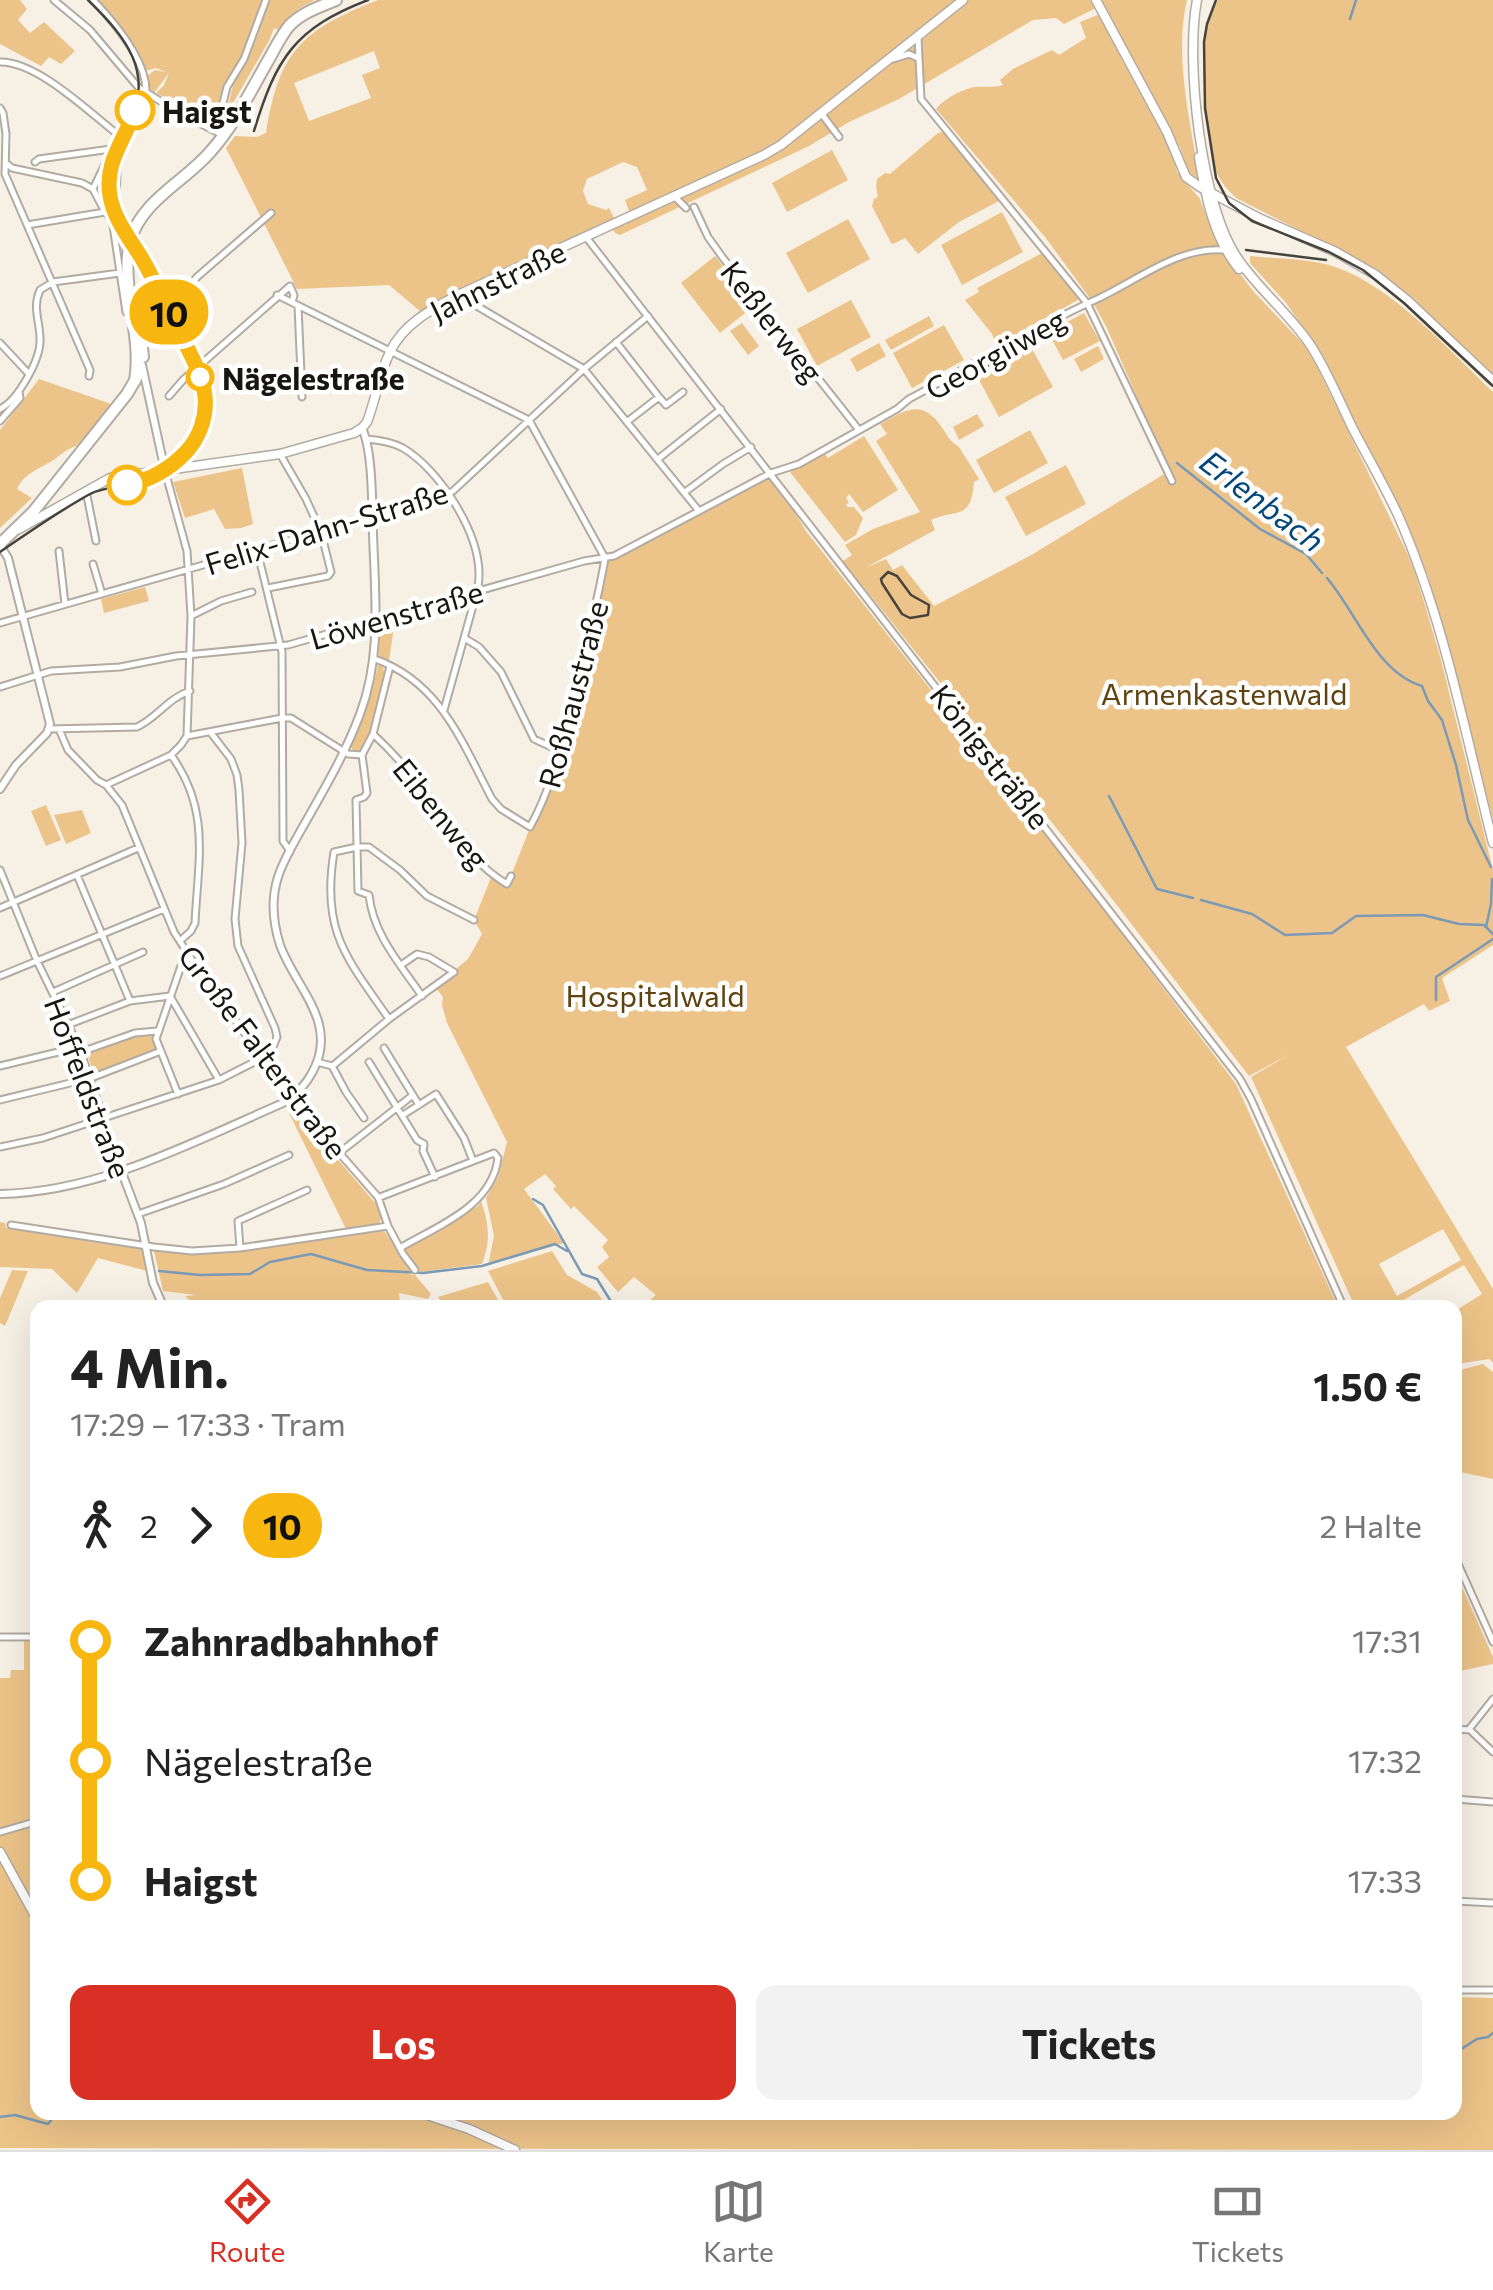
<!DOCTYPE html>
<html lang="de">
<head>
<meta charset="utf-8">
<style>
	:root { --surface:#fff; --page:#f2f2f2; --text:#222; --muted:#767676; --line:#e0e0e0; --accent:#d93025 }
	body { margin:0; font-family:Commissioner,sans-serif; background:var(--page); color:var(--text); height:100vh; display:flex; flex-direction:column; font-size:38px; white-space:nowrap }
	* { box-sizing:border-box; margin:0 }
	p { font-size:32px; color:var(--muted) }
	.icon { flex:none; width:55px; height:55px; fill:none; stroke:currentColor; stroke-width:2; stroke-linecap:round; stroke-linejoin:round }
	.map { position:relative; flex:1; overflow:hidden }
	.side { position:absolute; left:30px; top:1300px; width:1432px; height:820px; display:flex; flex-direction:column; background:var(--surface); border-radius:20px; box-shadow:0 10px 40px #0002 }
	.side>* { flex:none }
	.badge { padding:0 20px; border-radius:32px; font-size:35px; line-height:65px }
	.map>.badge { position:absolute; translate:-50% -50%; box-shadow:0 0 0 5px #fff }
	.legs { display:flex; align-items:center; gap:15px; height:110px; padding:0 40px; font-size:32px }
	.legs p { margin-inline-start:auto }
	.head { display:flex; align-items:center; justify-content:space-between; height:170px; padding:0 40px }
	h1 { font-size:55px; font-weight:700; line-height:75px }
	.action { display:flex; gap:20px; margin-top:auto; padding:20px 40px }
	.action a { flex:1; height:115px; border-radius:20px; background:var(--accent); color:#fff; font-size:40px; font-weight:700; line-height:115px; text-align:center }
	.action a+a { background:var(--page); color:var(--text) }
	ul { padding:0 40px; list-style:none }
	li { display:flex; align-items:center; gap:35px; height:120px; font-size:38px }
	li i { display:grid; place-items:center; width:15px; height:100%; margin:0 12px; background:currentColor }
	li i::after { content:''; width:25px; height:25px; margin:-12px; border:8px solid; border-radius:50%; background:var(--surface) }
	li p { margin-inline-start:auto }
	li:first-child i { background:linear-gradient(#0000 50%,currentColor 0) }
	li:last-child i { background:linear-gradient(currentColor 50%,#0000 0) }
	.menu { display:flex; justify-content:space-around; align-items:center; height:140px; border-top:2px solid var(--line); background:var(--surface); font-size:28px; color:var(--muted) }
	.menu a { display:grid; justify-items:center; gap:5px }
	.menu .active { color:var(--accent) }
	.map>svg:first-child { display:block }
</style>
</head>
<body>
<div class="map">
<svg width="1493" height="2150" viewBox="0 0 1493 2150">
	<rect width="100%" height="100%" fill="#f7f0e5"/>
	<path fill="#ecc489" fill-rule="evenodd" d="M0 0H20L27 9 18 20 30 33 44 22 75 51 61 64 49 57 41 66 0 44Z
		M97 0H315C299 8 288 15 278 30L274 28 269 41 226 115 233 85 260 31 229 79 219 122 213 124 156 93 164 85 169 73 154 93 148 87 147 76 155 70 166 72 156 68 145 71C133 38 121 25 97 0Z
		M378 0H1090L1096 8 1064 24 1056 18 1033 20 899 99 849 122 809 146 620 235 615 233 608 222 582 236 420 311 389 285 297 289 226 148 235 136 257 137 266 133C279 52 301 30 378 0ZM374 51 380 68 362 75 371 98 309 121 294 83ZM623 162 637 167 647 190 625 200 629 211 614 218 609 208 606 210 588 204 583 191 587 179Z
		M1101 0H1187C1174 53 1190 122 1199 175L1197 178 1189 172 1180 147Z
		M1218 0H1493V375L1411 297 1378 270 1236 198C1229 191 1221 183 1217 173 1205 138 1199 57 1208 22 1210 14 1214 7 1218 0Z
		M1100 14 1123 61 1170 145 1177 172 1200 199 1215 240 1253 291 1305 346 1319 371 1408 555 1416 575 1440 656 1493 870V945L1442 978 1450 1001 1429 1011 1424 1004 1346 1047 1493 1289V1363L1489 1359 1457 1364V1371H1455V1311L1482 1294 1464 1265 1400 1302 1402 1307H1355L1251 1077 1290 1054 1249 1076 1085 864 843 561 852 555 845 545 873 529 920 512 876 441 887 434 880 424C907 409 923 398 943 429 948 437 951 442 959 447L979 479 974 482C971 522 956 508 931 520L935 530 865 568 886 559 893 570 902 565 934 606 1033 554 1169 471 1106 326 1092 301 1045 237 936 109C944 99 962 89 975 87 985 86 993 88 1003 85L1000 80 1013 69 1052 50 1059 55 1086 38 1080 22ZM1443 1229 1461 1260 1397 1296 1379 1264Z
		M944 132 999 201 959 222 918 254 905 238 893 244 891 243 872 206 874 199 878 197 876 187 877 179 885 173 890 174 938 133Z
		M832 150 848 180 787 212 772 183Z
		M1002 212 1023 252 962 285 941 245Z
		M848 219 870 259 808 293 786 253Z
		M1042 253H1045L1079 296 1078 300 997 345 992 334 965 300 979 292 977 288Z
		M715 256 754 306 720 333 681 283Z
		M1250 256C1276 259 1311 258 1335 267 1392 286 1449 350 1493 392V819L1428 576 1378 466 1320 353 1287 304 1250 263Z
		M851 300 871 337 817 366 797 329Z
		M1084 313 1100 341 1063 360 1048 332Z
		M929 316 934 326 891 350 885 340Z
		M742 323 759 346 748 355 730 331Z
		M944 325 964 360 912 388 893 353Z
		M879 343 886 356 857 372 850 359Z
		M1098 346 1104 359 1081 372 1074 359Z
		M1032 349 1053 387 999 417 978 378Z
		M39 379 117 406 76 446C67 449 63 453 55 459 40 469 25 472 17 489L32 498 0 528V430Z
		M977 414 984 426 959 440 953 427Z
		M1030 430 1048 463 994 493 976 460Z
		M864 436 898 490 863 512 849 494 846 498 849 502 846 505 848 507H854L863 518 856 535 845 542 790 472 824 453 828 458Z
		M1066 465 1086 504 1026 536 1005 497Z
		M242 468 253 524 241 528 225 529 214 509 185 518 173 482Z
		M771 473 806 531 964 732 955 740 965 734 1031 814 1236 1084 1338 1307H642L656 1295 634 1277 618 1292 597 1267 609 1257 602 1247 608 1240 574 1206 571 1209 553 1189 556 1186 545 1174 524 1189 564 1243 488 1265 494 1236 486 1198 498 1177 507 1142 447 1023 442 1005 443 997 435 987 468 959 482 934 474 920 492 875 506 883 511 876 560 751 605 558Z
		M145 587 149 601 104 613 101 599Z
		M395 620 389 661 379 656 378 625Z
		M378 665 383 667C389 688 372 729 362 750L354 751 350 746 373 688Z
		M46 805 61 840 46 846 31 811Z
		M82 810 91 833 66 844 54 815Z
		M150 1032 157 1048 156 1051 98 1073 93 1071 88 1057 90 1051 133 1035Z
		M291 1105 377 1205 381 1219 379 1223 346 1229 286 1107Z
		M481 1201C489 1224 491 1241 482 1264L421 1272 402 1249 478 1206Z
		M0 1222 5 1223 6 1228H17L143 1248 147 1271 98 1258 77 1293 52 1269 0 1267Z
		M384 1231 415 1273 407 1274 415 1275 431 1294 428 1299 399 1293 400 1307H197L185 1296 196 1295 163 1291 154 1251C233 1257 306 1241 384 1231Z
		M552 1251 567 1275 597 1292 607 1307H507L488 1271Z
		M12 1270 28 1271 5 1326 0 1323V1298Z
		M488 1282 502 1307H445L438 1297Z
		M1483 1364 1493 1372V1479L1460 1472V1370Z
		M1455 1571 1493 1657V1664L1455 1672Z
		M24 1635H37L38 2112H1455V1997L1493 1998V2150L0 2148V1678H10L11 1670H24Z"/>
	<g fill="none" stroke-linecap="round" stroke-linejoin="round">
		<path stroke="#7a9ab6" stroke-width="2.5" d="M1350 19 1356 0
			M1177 463 1260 529 1306 554 1322 573
			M1327 578C1356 612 1377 673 1422 686L1428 701 1442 720 1456 765 1468 820 1491 867
			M1109 796 1157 889 1193 898
			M1201 900 1252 914 1285 935 1332 933 1356 916 1423 915 1459 924 1484 925 1493 934
			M1486 927 1491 904 1492 879
			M1436 1000V977L1493 939
			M533 1199 543 1205 582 1274 597 1279 615 1308
			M159 1271 200 1275 250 1274 270 1262 311 1254 367 1270 423 1273 482 1266 555 1244 567 1251
			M1455 2053 1477 2039 1488 2037 1493 2033
			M0 2117 15 2115 48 2124 56 2114"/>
		<defs>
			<path id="minor" d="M54 0 90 30 139 88 181 114 221 134
				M93 0C115 23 158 72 143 108 136 124 125 139 120 157 112 182 125 185 103 206
				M918 38 921 99 1087 303 1172 481
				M893 59 909 54 918 58
				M0 62C39 61 95 118 126 141
				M0 108 3 113 6 134 5 174 90 370 89 376
				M821 113 839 137
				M217 127 227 87 244 59 266 0
				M35 162 39 159 111 149
				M7 164 12 168 82 183 93 189
				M93 189 105 212 112 219 126 312 131 316
				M93 189 119 135
				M674 196 686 208
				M694 207 708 237 723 258 859 430
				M27 225 105 212
				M586 237 1240 1079 1251 1099 1344 1308
				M277 295 529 420 605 558
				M458 295 584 369 699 511
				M298 306 302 397
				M616 342 659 397
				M0 343 28 373
				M200 364 179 317C179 304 188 287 197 277L271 213
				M169 396 183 380 290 286 294 295 292 302
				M0 409C18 400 41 359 40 339 40 321 32 308 40 290L53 282 120 273
				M0 421 20 398 19 392
				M628 421 659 397 666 405 683 392
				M366 439C379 440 392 442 403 448 440 470 480 533 479 576 479 589 474 601 471 613 462 646 453 678 444 710
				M658 459 721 409
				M86 491 96 541
				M685 492 723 464 751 447
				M257 550 282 652 283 841 290 851
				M59 551 65 604
				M93 564 102 594
				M268 588 328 576 331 572 321 532 306 499 280 454
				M191 616 221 601 252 592
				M0 623 441 497 453 491 584 369 648 316
				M466 639 479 647 501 672 534 739 560 751
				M375 659C440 682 462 742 492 799L501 809 530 827C554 784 564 734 576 687 586 644 598 601 605 558
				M0 687 51 671 120 667 176 656 288 645 584 561 614 556 771 473 799 464 897 409 909 399C971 366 1031 329 1095 300 1135 282 1178 246 1224 250
				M49 729 137 727C157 718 168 698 190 691
				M59 729 68 750 97 780 106 785 122 805 174 932 190 957 291 1098 378 1197 388 1226 403 1254 415 1270
				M373 734C396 755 416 779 434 804 456 834 474 865 507 884L511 876
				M187 736 282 718H291L348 754 362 755
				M171 755C211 810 198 860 195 923L191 931 181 940
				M362 755 367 793 364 797 356 800 358 891 369 895C373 934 400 964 422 996
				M362 755 373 734 390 666
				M106 785 171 755 181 745 187 736 191 616 187 551 165 471
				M0 870 37 961 79 1047 121 1170
				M77 875 130 1001
				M0 908 138 848
				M0 976 164 909
				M53 992 143 952
				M389 1019C346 957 321 931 334 852L357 847H369L400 870 427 896 474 920
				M70 1024 130 1001 170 996 219 1080
				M384 1048 419 1105
				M81 1052 135 1033 157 1031
				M317 1062 332 1066 335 1064 389 1019 454 972 429 957 417 954 401 965
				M369 1062 417 1140 424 1144 423 1151 435 1177
				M0 1066 79 1047
				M332 1066 346 1092 364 1118
				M178 1094 156 1039 181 966 190 957
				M0 1100 91 1078 161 1051
				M403 1115 436 1094 464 1138 473 1161
				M0 1147 43 1138 219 1080 270 1054 277 1037 275 1028 238 946 235 919 242 843 239 790 237 775 231 759 211 733
				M339 1153 413 1095
				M380 1197 494 1153 498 1158C492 1207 437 1226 400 1248
				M138 1214 224 1184 289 1155
				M11 1225 154 1247 192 1251 240 1248 388 1226
				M240 1248 238 1221 307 1190
				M1455 1557 1493 1642
				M0 1637H38
				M1470 1728 1493 1699
				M1455 1729 1470 1730 1493 1752
				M1455 1799 1493 1802
				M0 1832 38 1821
				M1455 1901 1493 1903
				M1455 1990H1493"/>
			<path id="tertiary" d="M142 365 165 471
				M0 545 8 558 50 724 47 733 16 765 0 789
				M121 1170 141 1223 153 1283 164 1308
				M0 1194C100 1192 193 1142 283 1103 296 1095 306 1085 313 1071 339 1022 295 987 280 945 273 923 271 899 278 877 284 858 295 841 305 823 325 788 346 752 360 714 382 656 375 595 373 534 372 506 373 452 362 428"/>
			<path id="secondary" d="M1096 0 1167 132 1186 177 1200 187 1261 219 1336 252 1376 275 1407 300 1493 381
				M1197 0C1185 62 1201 206 1238 259 1259 290 1290 314 1311 346 1327 371 1339 400 1352 427 1367 456 1384 485 1398 515 1444 619 1465 733 1493 843
				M1199 157C1206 198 1213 236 1239 269
				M19 529 110 478 280 454 354 433 362 428 367 422C376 399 379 374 390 352 403 324 432 309 458 295L764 155 781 145 963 0
				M0 1852 38 1921
				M418 2112 469 2129 515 2150"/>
			<path id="primary" d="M136 294 143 357
				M135 381C143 335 120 288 130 242 140 201 186 181 211 151 235 124 251 90 269 59 275 48 281 36 289 26 301 13 319 7 336 0
				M0 544 33 512 127 394 137 377"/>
		</defs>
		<use href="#minor" stroke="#b2aba2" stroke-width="9"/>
		<use href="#tertiary" stroke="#b2aba2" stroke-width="10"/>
		<use href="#secondary" stroke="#b2aba2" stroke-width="11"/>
		<use href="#primary" stroke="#b2aba2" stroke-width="14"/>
		<use href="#minor" stroke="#fff" stroke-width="5"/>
		<use href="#tertiary" stroke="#fff" stroke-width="6"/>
		<use href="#secondary" stroke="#fff" stroke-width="8"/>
		<use href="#primary" stroke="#fff" stroke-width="10"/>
		<path stroke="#47443e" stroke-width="2.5" d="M1216 0 1207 24 1204 42 1205 108 1216 178 1229 203 1252 221 1329 252 1363 270 1404 303 1493 386
			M254 131C276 58 295 28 368 0
			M1246 250 1326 260
			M935 395 990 365
			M0 552C29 532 59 511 90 494 104 487 119 487 134 484 160 478 187 458 199 434 205 420 207 404 204 389 199 368 186 346 176 327 165 304 155 281 142 259 132 242 118 225 112 205 103 175 115 152 128 126 156 73 125 36 88 0
			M888 572 897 576 911 595 929 605 928 615 910 618 902 614 882 583 881 579Z"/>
	</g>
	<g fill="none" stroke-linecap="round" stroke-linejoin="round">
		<defs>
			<path id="line-1" d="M127 485C151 480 170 469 186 452 200 437 207 416 205 396 202 371 186 347 176 325 164 302 154 279 141 257 129 238 114 219 110 196 104 162 125 140 135 110"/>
		</defs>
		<use href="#line-1" stroke="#fff" stroke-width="22"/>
		<use href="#line-1" stroke="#f8b710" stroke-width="15"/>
	</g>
	<g fill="#fff" stroke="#f8b710" stroke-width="5">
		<circle cx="135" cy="110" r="18"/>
		<circle cx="200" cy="377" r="12"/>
		<circle cx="127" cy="485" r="18"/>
	</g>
	<g text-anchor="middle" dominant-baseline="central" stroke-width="9" stroke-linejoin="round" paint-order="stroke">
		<g font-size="30" font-weight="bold" fill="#181612" stroke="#fff" text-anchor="start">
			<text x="162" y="110">Haigst</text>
			<text x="222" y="377">Nägelestraße</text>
		</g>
		<g font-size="30" fill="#181612" stroke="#fff">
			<text transform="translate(497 280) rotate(-26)">Jahnstraße</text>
			<text transform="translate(773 321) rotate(52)">Keßlerweg</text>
			<text transform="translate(995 353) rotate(-29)">Georgiiweg</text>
			<text transform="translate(326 527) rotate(-17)">Felix-Dahn-Straße</text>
			<text transform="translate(396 614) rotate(-16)">Löwenstraße</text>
			<text transform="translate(572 694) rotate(-75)">Roßhaustraße</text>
			<text transform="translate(991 756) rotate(52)">Königsträßle</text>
			<text transform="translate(442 813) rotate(51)">Eibenweg</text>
			<text transform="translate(264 1051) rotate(53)">Große Falterstraße</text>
			<text transform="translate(89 1087) rotate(69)">Hoffeldstraße</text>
		</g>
		<g font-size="30" fill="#5f420f" stroke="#fff">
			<text x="1224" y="692">Armenkastenwald</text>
			<text x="655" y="994">Hospitalwald</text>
		</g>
		<g font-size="32" font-style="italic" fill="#024777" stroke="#fff">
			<text transform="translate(1263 500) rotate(37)">Erlenbach</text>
		</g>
	</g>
</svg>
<b class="badge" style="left:169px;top:312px;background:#f8b710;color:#111">10</b>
<section class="side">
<div class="head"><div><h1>4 Min.</h1><p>17:29 – 17:33 · Tram</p></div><b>1.50 €</b></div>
<div class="legs"><svg class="icon" aria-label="walk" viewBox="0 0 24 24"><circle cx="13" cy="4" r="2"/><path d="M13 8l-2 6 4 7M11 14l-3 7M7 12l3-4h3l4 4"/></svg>2<svg class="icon" aria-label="forward" viewBox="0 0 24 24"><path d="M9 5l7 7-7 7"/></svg><b class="badge" style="background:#f8b710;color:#111">10</b><p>2 Halte</p></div>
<ul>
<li><i style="color:#f8b710"></i><b>Zahnradbahnhof</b><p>17:31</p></li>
<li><i style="color:#f8b710"></i><span>Nägelestraße</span><p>17:32</p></li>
<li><i style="color:#f8b710"></i><b>Haigst</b><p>17:33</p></li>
</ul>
<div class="action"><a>Los</a><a>Tickets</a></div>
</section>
</div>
<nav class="menu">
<a class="active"><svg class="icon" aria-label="directions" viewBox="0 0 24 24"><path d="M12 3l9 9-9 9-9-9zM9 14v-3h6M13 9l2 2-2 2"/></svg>Route</a>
<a><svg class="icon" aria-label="map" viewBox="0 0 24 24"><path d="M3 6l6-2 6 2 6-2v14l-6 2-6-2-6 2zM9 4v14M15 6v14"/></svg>Karte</a>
<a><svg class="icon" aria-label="tickets" viewBox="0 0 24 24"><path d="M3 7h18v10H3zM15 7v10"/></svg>Tickets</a>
</nav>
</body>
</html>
